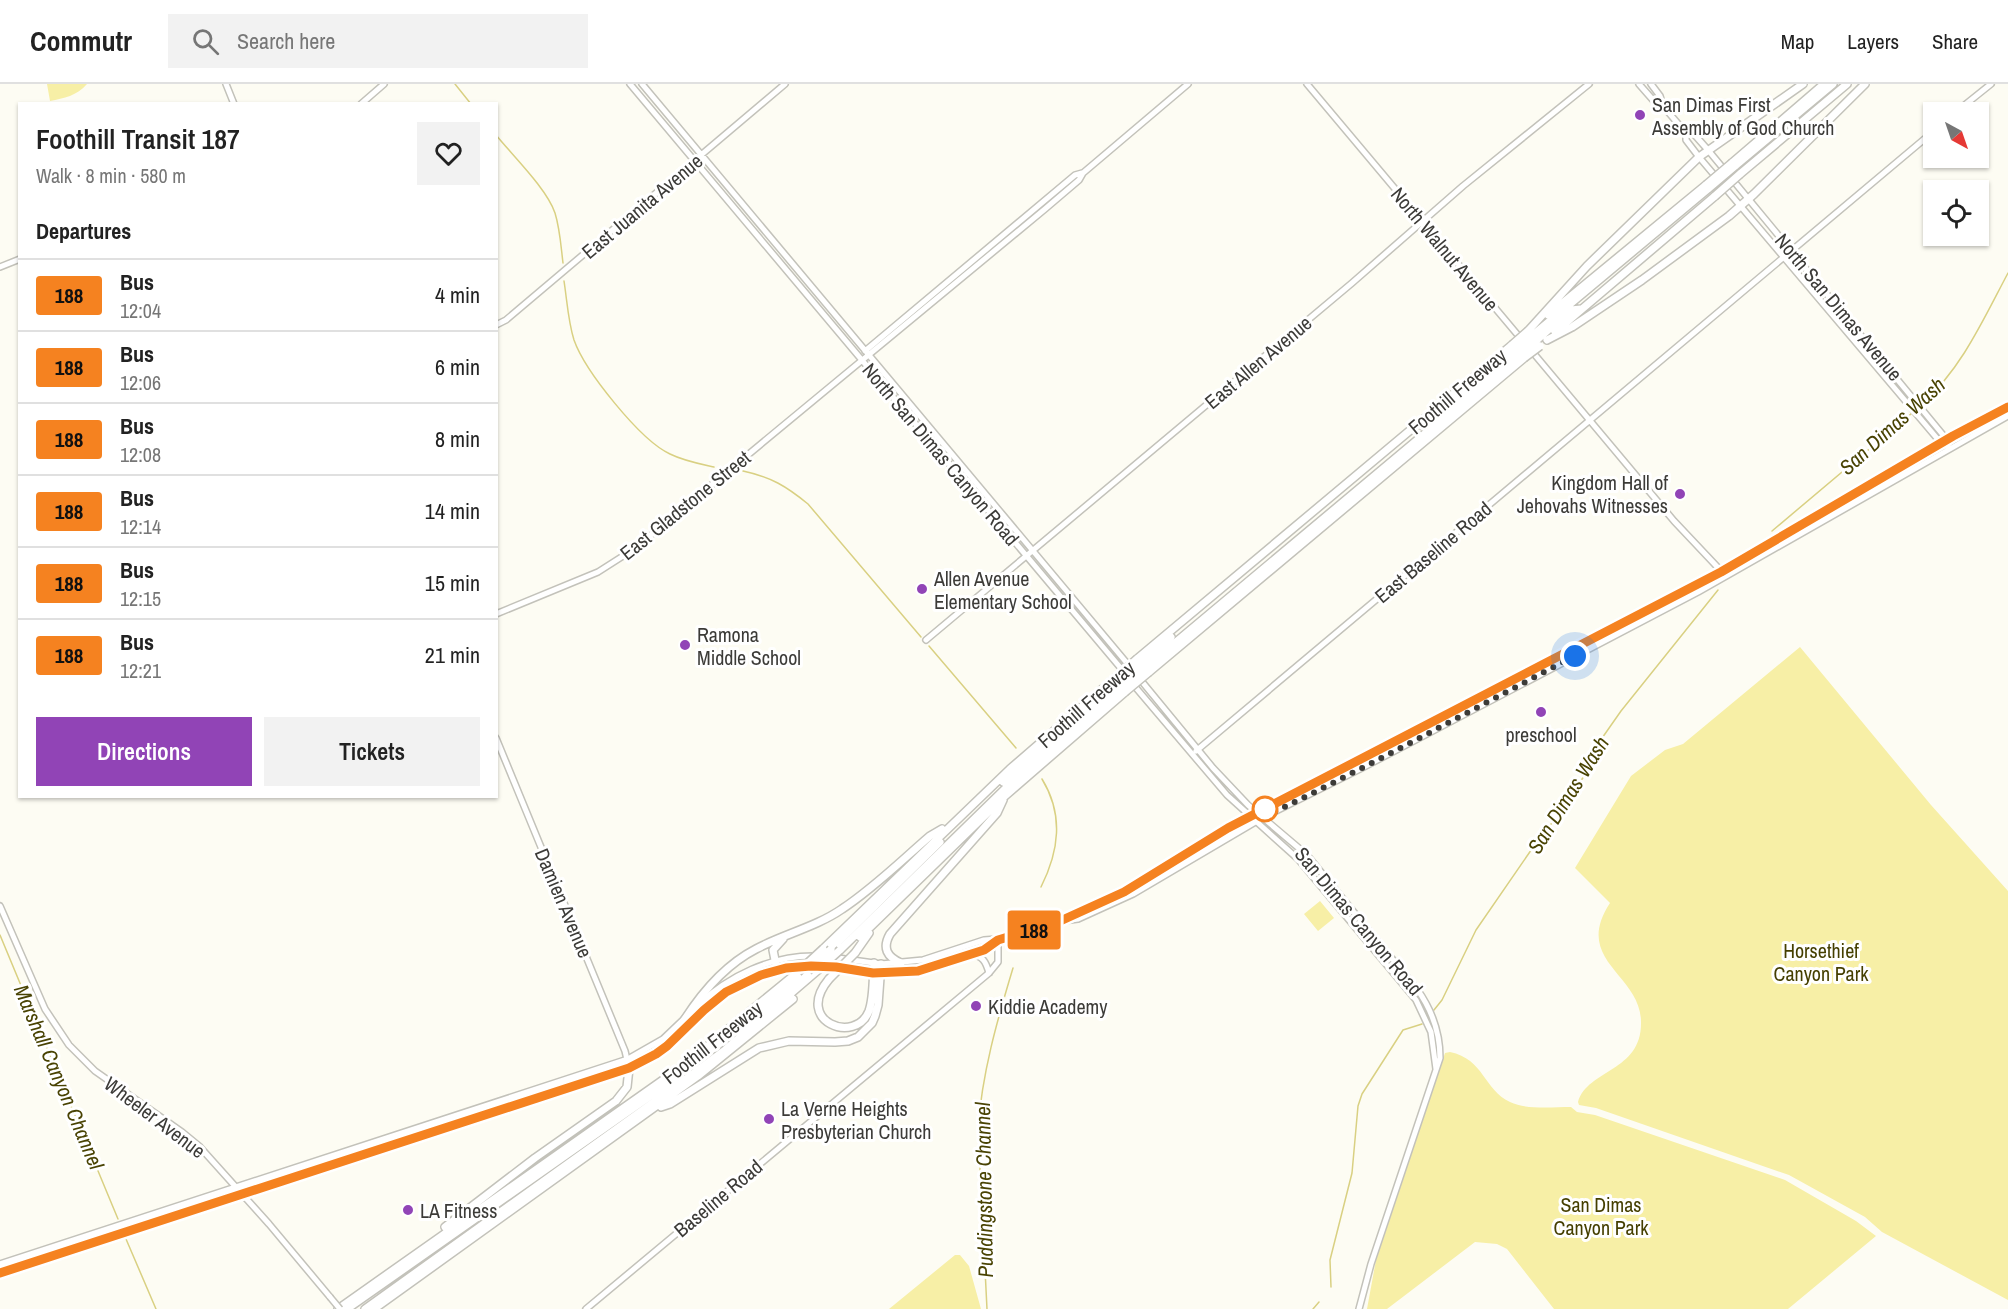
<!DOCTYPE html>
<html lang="en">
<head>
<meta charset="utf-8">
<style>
	:root { --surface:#fff; --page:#f2f2f2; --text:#222; --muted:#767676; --line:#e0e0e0; --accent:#9144b6 }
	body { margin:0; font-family:"Archivo Narrow",sans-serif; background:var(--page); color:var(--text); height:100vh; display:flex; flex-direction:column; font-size:22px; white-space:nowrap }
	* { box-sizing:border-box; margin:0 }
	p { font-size:20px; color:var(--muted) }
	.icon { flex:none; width:33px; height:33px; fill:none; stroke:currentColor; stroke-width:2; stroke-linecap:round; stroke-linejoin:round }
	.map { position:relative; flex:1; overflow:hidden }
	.side { position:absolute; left:18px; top:18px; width:480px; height:696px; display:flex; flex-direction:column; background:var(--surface); border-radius:0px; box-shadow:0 2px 4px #0004 }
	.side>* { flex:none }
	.badge { padding:0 12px; border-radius:4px; font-size:21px; line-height:39px }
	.needle { width:39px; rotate:140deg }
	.fabs { position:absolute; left:1923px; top:18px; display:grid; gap:12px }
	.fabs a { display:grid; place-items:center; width:66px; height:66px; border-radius:0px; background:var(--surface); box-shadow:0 2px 4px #0004; font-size:30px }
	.you { position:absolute; width:30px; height:30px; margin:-15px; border:4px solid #fff; border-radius:50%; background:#1a73e8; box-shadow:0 0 0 9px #1a73e833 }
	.map>.badge { position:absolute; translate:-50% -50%; box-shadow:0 0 0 3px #fff }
	h2 { padding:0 18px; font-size:22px; line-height:54px }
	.round { display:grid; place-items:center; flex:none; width:63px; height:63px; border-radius:0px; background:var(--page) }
	.overview { display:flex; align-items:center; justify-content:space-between; height:102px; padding:0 18px }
	h1 { font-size:28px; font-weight:600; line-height:45px }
	.action { display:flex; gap:12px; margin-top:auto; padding:12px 18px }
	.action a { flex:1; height:69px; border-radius:0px; background:var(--accent); color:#fff; font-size:24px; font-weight:600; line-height:69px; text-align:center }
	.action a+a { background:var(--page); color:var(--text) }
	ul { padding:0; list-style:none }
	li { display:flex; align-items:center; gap:18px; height:72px; padding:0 18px; border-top:2px solid var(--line) }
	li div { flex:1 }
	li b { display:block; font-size:22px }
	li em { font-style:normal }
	li .badge { min-width:66px; font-weight:700; text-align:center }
	header { display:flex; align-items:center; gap:36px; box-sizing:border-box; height:84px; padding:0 30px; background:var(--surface); border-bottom:2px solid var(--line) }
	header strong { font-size:28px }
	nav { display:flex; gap:33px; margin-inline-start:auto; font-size:21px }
	.search { width:420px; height:54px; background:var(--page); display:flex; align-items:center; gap:15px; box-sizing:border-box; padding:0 21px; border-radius:0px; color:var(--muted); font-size:22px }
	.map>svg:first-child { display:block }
</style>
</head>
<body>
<header>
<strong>Commutr</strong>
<div class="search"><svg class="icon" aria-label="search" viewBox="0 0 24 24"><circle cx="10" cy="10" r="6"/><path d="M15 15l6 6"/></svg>Search here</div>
<nav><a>Map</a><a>Layers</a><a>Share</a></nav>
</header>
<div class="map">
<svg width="2008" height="1225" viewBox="0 0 2008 1225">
	<rect width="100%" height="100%" fill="#fdfcf3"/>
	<path fill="#f7efa6" d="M47 0H87C77 12 64 14 50 17Z
		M1800 563 1931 721 2008 807V1216L1882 1148 1865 1133 1789 1091 1596 1024 1579 1021 1578 1018C1588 985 1642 988 1641 938 1641 890 1572 877 1610 819L1575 784 1631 692 1665 666 1683 660Z
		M1320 817 1334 834 1318 847 1304 830Z
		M1450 968C1484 975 1484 1006 1510 1018 1527 1026 1552 1023 1571 1023L1577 1028 1595 1031 1785 1096 1856 1137 1876 1152 1788 1225H1554L1507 1165 1497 1160 1475 1158 1387 1225H1367L1376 1176 1445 969Z
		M955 1171H960L969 1182 981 1225H889Z"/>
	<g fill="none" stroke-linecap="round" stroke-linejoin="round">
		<path stroke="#d9d082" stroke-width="1.5" d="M455 0 471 20
			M496 51C513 72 547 105 555 129 560 145 561 163 563 179
			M564 197C567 216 568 237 574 256 585 287 640 356 670 370 684 377 700 380 714 383
			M1922 320C1962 284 1983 236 2008 189
			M743 387C771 393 786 402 808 420L921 553
			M1772 447 1918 324
			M929 562 1016 664
			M1041 803C1059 767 1064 731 1042 695
			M0 851 118 1135
			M1434 926 1442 916 1476 846 1536 759 1563 725 1584 692 1593 667 1621 627 1718 506
			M126 1155 156 1225
			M1331 1203 1330 1176 1352 1089 1358 1022 1362 1010 1403 946 1422 940
			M987 1225 978 1045C982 989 997 937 1013 884
			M1313 1225 1319 1218"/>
		<defs>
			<path id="secondary" d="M226 0 234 20
				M630 0 1124 588
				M642 0 1131 584
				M1307 0 1522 256
				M1639 0 1653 16 1663 22 1686 49V56L1699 73
				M1651 0 1660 12 1663 22
				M361 20 384 0
				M1956 28 1991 0
				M1686 49H1693L1708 66
				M0 183 20 175
				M496 241 506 236 785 0
				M1530 265 1674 437 1724 490
				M865 267 1075 91 1082 89
				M496 530 598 488 634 465 1045 125 1079 96 1083 89 1188 0
				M926 556 1352 199 1463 102 1589 0
				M1139 594 1213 684 1248 721 1307 771 1417 905C1432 926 1440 948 1440 974L1371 1180 1359 1225
				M1131 598 1227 711 1298 775 1416 916 1431 948 1436 985
				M496 654 625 967 629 984
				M1196 667 1934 47
				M0 822 45 925 69 961 95 987 182 1048 199 1062 269 1140 330 1213"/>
			<path id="primary" d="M1708 66 1948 357
				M1699 73 1941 359 1950 364
				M1063 837 1078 835 1133 810 1262 734 1362 684 1698 508 2008 332
				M971 870C983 872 986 878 989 889
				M831 873 881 880 923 876 984 856 1010 854 1058 838 1096 821 1124 808 1229 744 1721 488 1953 352 2008 323
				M820 883C839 883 857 888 876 889 912 892 967 878 996 857
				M697 922C728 892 772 871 816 872
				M0 1180 628 975 663 955 686 933
				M0 1189 629 984 667 962 715 916 737 901 772 887 805 883
				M586 1225 989 889 998 878V856"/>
			<path id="highway" d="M1732 79 1824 0
				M1735 82 1833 0
				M1740 90 1847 0
				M1548 231 1706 101
				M1528 247 1587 182 1699 73 1803 0
				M1555 248 1715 112
				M1533 251 1709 104
				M1537 256 1571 226 1581 225
				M1547 256 1572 243 1642 196 1729 132 1754 110 1865 0
				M1423 342 1517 264
				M1137 575 1512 261
				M1141 579 1171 553
				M1145 584 1520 270
				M1149 588 1524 274
				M1003 698 1117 599
				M860 853 1006 711 1125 608
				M823 865 1010 685 1114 595
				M831 865 940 758
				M840 866 1010 700 1122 604
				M855 869 869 849
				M901 879C887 873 882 864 890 850L997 729 1003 716
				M777 886 773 866 783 855
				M829 895C793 938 856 961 869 927 874 913 873 894 874 879
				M685 935C703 907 725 881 756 865 784 850 816 843 842 825 874 804 902 776 930 752L942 745
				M661 1023 670 1020 759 964 789 957 835 958 848 957 858 953 872 939 875 932 878 921 881 880
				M445 1143 535 1074 616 1017 627 1003 629 984
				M338 1225 687 979 798 888
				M347 1225 669 999 745 940 808 887
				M365 1225 679 1000 725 966 818 886
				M374 1225 698 992 793 915"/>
		</defs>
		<use href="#secondary" stroke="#c3c2ba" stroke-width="8"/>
		<use href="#primary" stroke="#c3c2ba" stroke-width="8"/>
		<use href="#highway" stroke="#c3c2ba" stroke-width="10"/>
		<use href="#secondary" stroke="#fff" stroke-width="5"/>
		<use href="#primary" stroke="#fff" stroke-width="5"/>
		<use href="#highway" stroke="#fff" stroke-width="7"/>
		<defs>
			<path id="secondary-bridge" d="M330 1213 340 1225"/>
			<path id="highway-bridge" d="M1706 101 1732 79
				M1709 104 1735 82
				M1715 112 1740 90
				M1512 261 1528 247
				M1517 264 1533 251
				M1520 270 1537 256
				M1524 274 1540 262
				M1114 595 1137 575
				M1117 599 1141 579
				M1122 604 1145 584
				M1125 608 1149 588
				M818 886 840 866
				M808 887 831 865
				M798 888 823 865
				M829 895 855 869"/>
		</defs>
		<use href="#secondary-bridge" stroke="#c3c2ba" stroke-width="8" stroke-linecap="butt"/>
		<use href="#highway-bridge" stroke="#c3c2ba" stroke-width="10" stroke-linecap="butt"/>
		<use href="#secondary-bridge" stroke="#fff" stroke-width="5"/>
		<use href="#highway-bridge" stroke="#fff" stroke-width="7"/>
	</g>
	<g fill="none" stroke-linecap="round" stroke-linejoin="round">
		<defs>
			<path id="line" d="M0 1189 629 984 656 970 667 962 704 926 726 908 761 891 786 884 811 882 836 883 873 889 918 887 984 866 998 856 1058 838 1124 808 1228 744 1721 488 1953 352 2008 323"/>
		</defs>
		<use href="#line" stroke="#fff" stroke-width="14"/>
		<use href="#line" stroke="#f58220" stroke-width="9"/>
		<path stroke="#3c3b38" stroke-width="6" stroke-dasharray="0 10.8" d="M1265 725 1256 729 1262 734C1368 683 1471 626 1575 572"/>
	</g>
	<g fill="#9144b6" stroke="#fff" stroke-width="2">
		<circle cx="1640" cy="31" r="6"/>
		<circle cx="1680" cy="410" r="6"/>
		<circle cx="922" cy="505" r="6"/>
		<circle cx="685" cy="561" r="6"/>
		<circle cx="1541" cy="628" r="6"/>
		<circle cx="976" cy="922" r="6"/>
		<circle cx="769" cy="1035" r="6"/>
		<circle cx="408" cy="1126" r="6"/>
	</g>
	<circle fill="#fff" stroke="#f58220" stroke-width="3" cx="1265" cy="725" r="12"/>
	<g text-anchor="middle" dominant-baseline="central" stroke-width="6" stroke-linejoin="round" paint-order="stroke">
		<g font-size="20" fill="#3c3b38" stroke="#fff" text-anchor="start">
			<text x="1652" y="20">San Dimas First<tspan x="1652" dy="23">Assembly of God Church</tspan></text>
			<text x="1668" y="398" text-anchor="end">Kingdom Hall of<tspan x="1668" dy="23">Jehovahs Witnesses</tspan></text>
			<text x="934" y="494">Allen Avenue<tspan x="934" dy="23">Elementary School</tspan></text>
			<text x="697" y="550">Ramona<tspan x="697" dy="23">Middle School</tspan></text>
			<text x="1541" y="650" text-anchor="middle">preschool</text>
			<text x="988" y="922">Kiddie Academy</text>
			<text x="781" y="1024">La Verne Heights<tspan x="781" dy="23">Presbyterian Church</tspan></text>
			<text x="420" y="1126">LA Fitness</text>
		</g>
		<g font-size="20" fill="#3c3b38" stroke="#fff">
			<text transform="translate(642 122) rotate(-40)">East Juanita Avenue</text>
			<text transform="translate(1445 165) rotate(50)">North Walnut Avenue</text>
			<text transform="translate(1839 223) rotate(50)">North San Dimas Avenue</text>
			<text transform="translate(1258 278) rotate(-40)">East Allen Avenue</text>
			<text transform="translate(1457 307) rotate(-40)">Foothill Freeway</text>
			<text transform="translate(941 370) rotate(50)">North San Dimas Canyon Road</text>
			<text transform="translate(685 421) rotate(-39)">East Gladstone Street</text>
			<text transform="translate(1433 468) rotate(-40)">East Baseline Road</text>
			<text transform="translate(1086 620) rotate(-41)">Foothill Freeway</text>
			<text transform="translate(564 819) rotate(67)">Damien Avenue</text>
			<text transform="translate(1359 837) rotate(50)">San Dimas Canyon Road</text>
			<text transform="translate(712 958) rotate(-38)">Foothill Freeway</text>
			<text transform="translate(155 1033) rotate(37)">Wheeler Avenue</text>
			<text transform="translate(718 1114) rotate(-40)">Baseline Road</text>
		</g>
		<g font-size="20" fill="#453f00" stroke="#fff">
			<text x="1821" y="866">Horsethief<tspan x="1821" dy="23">Canyon Park</tspan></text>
			<text x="1601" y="1120">San Dimas<tspan x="1601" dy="23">Canyon Park</tspan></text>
		</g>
		<g font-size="21" font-style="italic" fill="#494303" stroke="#fff">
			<text transform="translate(1892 342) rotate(-42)">San Dimas Wash</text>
			<text transform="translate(1568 711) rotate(-58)">San Dimas Wash</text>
			<text transform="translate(59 993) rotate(67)">Marshall Canyon Channel</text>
			<text transform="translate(984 1106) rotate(-91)">Puddingstone Channel</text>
		</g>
	</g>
</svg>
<div class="fabs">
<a><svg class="needle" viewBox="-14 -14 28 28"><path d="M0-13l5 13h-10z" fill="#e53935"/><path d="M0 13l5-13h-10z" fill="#767676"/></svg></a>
<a><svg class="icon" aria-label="locate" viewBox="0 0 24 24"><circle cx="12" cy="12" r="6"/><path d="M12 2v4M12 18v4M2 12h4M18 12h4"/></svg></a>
</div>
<div class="you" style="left:1575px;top:572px"></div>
<b class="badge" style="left:1034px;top:846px;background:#f58220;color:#111">188</b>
<section class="side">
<div class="overview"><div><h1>Foothill Transit 187</h1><p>Walk · 8 min · 580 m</p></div><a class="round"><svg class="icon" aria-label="heart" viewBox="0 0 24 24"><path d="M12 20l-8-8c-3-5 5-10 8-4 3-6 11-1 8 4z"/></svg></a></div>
<h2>Departures</h2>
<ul>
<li><span class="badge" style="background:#f58220;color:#111">188</span><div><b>Bus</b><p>12:04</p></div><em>4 min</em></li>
<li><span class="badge" style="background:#f58220;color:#111">188</span><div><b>Bus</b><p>12:06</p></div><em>6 min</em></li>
<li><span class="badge" style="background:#f58220;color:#111">188</span><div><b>Bus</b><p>12:08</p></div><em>8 min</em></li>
<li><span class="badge" style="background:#f58220;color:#111">188</span><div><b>Bus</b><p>12:14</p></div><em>14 min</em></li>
<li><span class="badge" style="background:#f58220;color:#111">188</span><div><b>Bus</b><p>12:15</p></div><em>15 min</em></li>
<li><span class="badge" style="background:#f58220;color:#111">188</span><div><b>Bus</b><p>12:21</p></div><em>21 min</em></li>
</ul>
<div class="action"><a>Directions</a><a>Tickets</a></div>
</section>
</div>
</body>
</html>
